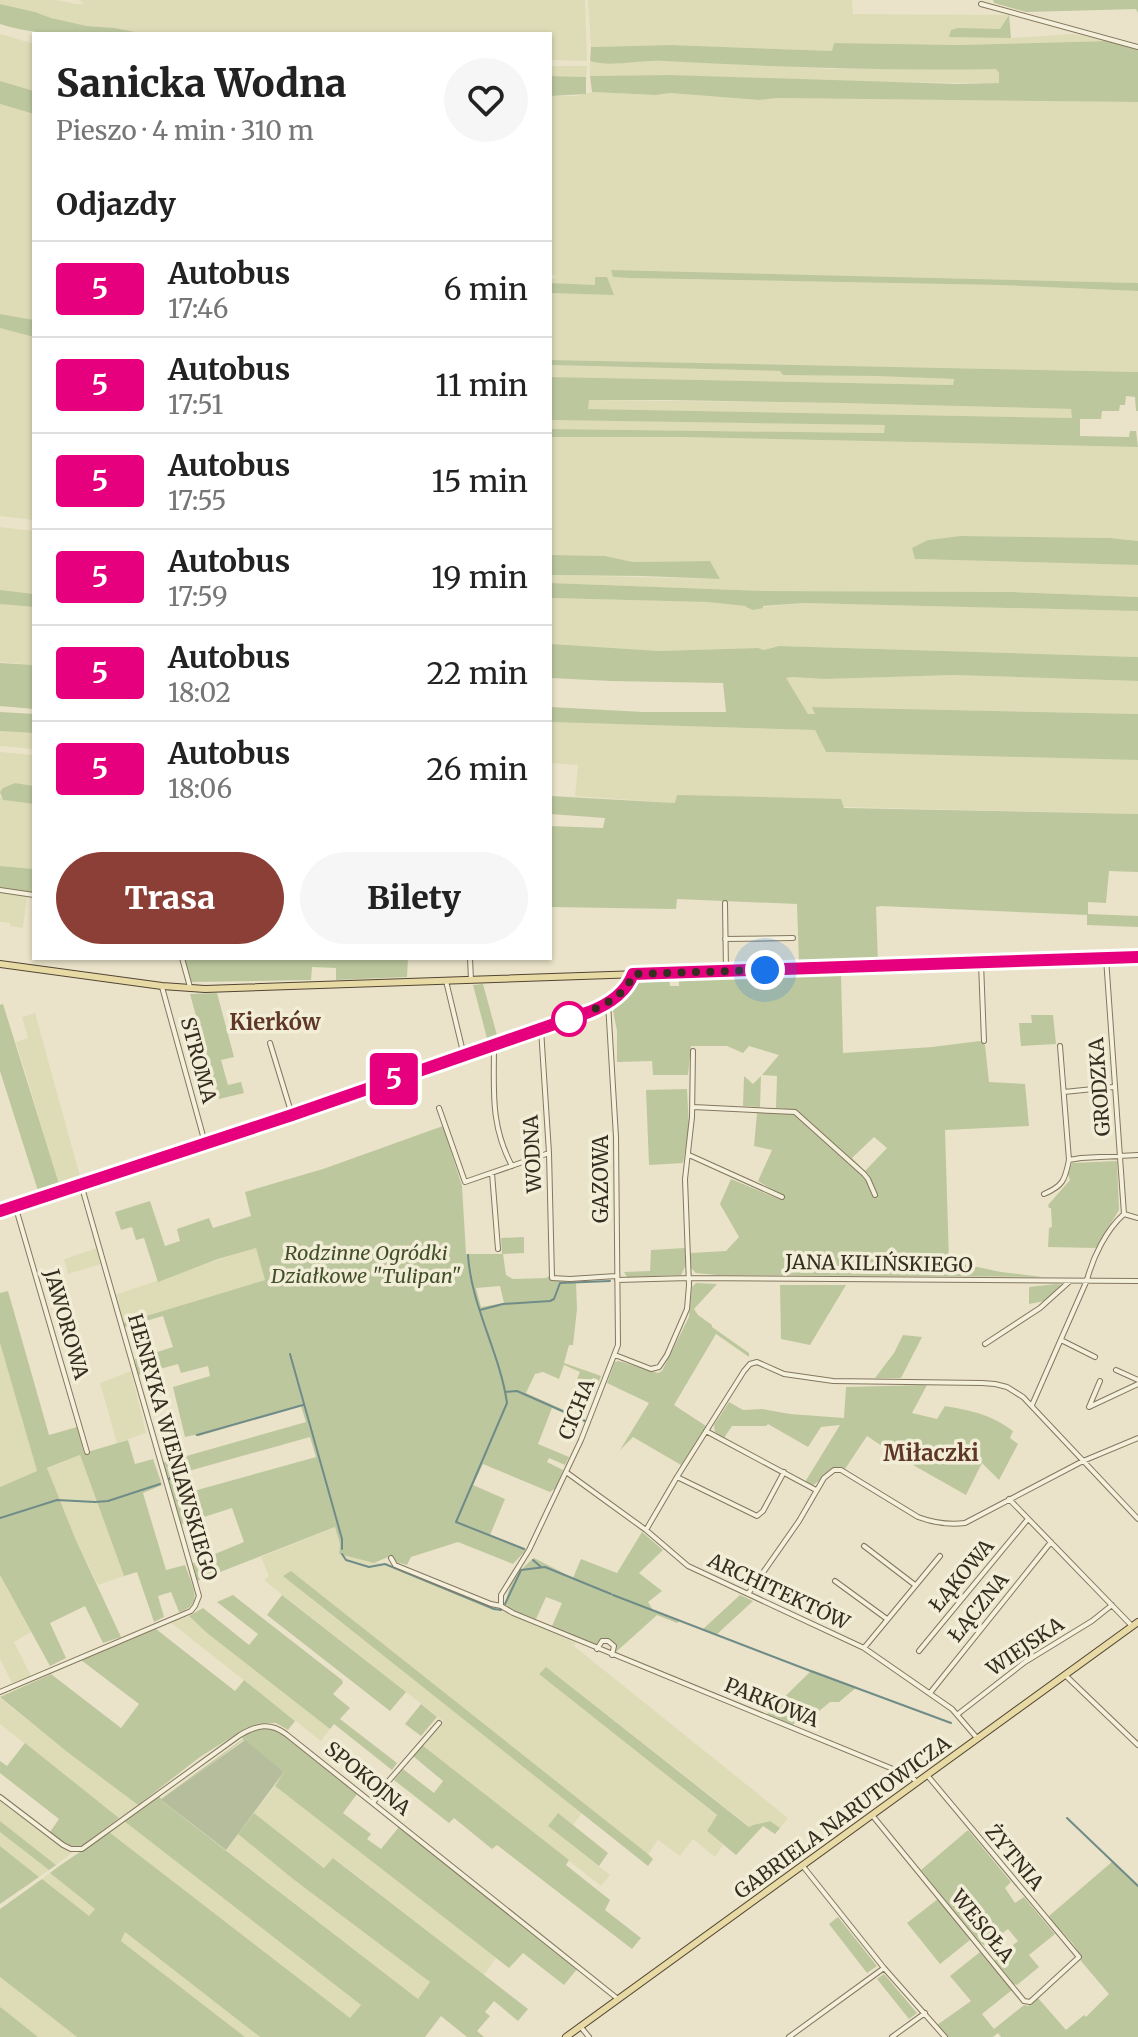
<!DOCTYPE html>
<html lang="pl">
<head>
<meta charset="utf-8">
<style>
	:root { --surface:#fff; --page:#f6f6f6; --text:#222; --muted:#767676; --line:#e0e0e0; --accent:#8c3f36 }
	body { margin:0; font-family:Merriweather,serif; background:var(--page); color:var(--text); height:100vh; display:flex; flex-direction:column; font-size:30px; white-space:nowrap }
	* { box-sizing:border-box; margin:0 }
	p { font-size:26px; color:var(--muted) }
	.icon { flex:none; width:44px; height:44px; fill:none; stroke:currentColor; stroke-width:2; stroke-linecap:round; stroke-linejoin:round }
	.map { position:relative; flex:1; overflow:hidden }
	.drawer { position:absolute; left:32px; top:32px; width:520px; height:928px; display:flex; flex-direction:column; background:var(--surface); border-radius:0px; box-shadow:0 2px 6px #0004 }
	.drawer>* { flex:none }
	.badge { padding:0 16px; border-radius:6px; font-size:28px; line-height:52px }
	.you { position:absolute; width:40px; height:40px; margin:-20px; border:6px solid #fff; border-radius:50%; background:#1a73e8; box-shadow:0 0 0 12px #1a73e833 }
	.map>.badge { position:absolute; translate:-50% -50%; box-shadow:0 0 0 4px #fff }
	h2 { padding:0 24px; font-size:30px; line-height:72px }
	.round { display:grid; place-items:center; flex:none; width:84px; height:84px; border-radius:42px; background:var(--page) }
	.summary { display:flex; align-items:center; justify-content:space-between; height:136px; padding:0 24px }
	h1 { font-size:38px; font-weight:800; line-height:60px }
	.cta { display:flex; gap:16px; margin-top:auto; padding:16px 24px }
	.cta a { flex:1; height:92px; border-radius:48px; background:var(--accent); color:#fff; font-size:32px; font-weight:800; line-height:92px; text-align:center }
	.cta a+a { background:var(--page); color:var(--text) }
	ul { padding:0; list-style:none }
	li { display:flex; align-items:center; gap:24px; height:96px; padding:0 24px; border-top:2px solid var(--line) }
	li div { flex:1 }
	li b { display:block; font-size:30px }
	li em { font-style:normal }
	li .badge { min-width:88px; font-weight:700; text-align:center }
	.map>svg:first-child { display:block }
</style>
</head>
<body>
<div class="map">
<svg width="1138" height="2037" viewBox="0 0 1138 2037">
	<rect width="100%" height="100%" fill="#eae3c9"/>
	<path fill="#dedcb7" d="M0 0H56L76 4H84L79 0H585L587 61 550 60V34H144L115 28 87 26 51 18 35 12 0 4Z
		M588 0H852L853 14 1009 15 1000 29 993 30 1011 38 1072 34 1109 41 958 45 834 43 832 51 671 45 591 47Z
		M0 34 34 44V91L0 81Z
		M650 60 833 69H996L999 73V83L862 82 671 75 590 76V61L615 64Z
		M550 66H587L586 77 550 76Z
		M592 92 656 95 670 93 759 100 777 98 1138 102V283L612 270 613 277 629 278 999 285 1138 291V372L550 360V293L614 294 595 285 550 283V280L557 277 550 274V96H576Z
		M0 104 34 114V320L0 314Z
		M0 328 34 337V520L0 516Z
		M550 365 781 371 954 379 953 385 550 377Z
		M588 400 841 403 1072 409V418L588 409Z
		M550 420 836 424 885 425 886 428 884 433H874L550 429Z
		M550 437H682L1138 447V541L1110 538 960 536 928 540 915 559 1138 565V597L1012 592 765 591 550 583V575L719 579 710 561 633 562 605 556 550 555Z
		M0 527 34 531V594L0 590Z
		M550 598 707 602 761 607 804 603 1138 611V657L779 646 764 650 758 648 659 651 556 645 550 644Z
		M0 604 34 607V665L0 662Z
		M953 675 1138 681V714L813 707 815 714H808L785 678 792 677 825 679Z
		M550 722 815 730 826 752 848 753 972 754 1138 760V814L675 803 575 796 578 765 550 763Z
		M0 731 34 733V749L0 746Z
		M0 752 34 755V786L15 783 3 788 0 792Z
		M0 796 3 800 34 804V869L0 866Z
		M0 892 27 896 23 928 10 926V923L0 922Z
		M35 1013 81 1180 60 1187 16 1042 28 1038 22 1017Z
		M256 1247 265 1280 123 1323 115 1295Z
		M97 1248 101 1264 68 1274 64 1259Z
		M0 1343 37 1471 0 1487Z
		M131 1371 146 1433 117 1443 100 1383Z
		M80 1455 124 1576 98 1585 75 1538 47 1469Z
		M336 1527 340 1544 339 1554 374 1563H381L497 1611 501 1609 576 1643 574 1646 788 1818 780 1828 770 1821 750 1827 546 1667 632 1747 717 1816 707 1831 723 1845 715 1857 693 1839 680 1856 658 1840 648 1854 292 1572 310 1598 582 1813 573 1825 558 1813 548 1826 610 1875 601 1886 422 1745 443 1721 265 1581V1579L269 1576 261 1557Z
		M0 1575 31 1632 14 1642 31 1676 12 1683 0 1659Z
		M189 1616 207 1633 330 1729 321 1741 170 1622Z
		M0 1698 66 1751 138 1805 119 1818 0 1724Z
		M275 1786 496 1958 484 1975 334 1858 325 1868 254 1813Z
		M0 1799 71 1851 72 1853 56 1865 0 1821Z
		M124 1821 361 2005 350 2019 109 1832Z
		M0 1832 49 1870 39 1877 0 1846Z
		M238 1834 293 1879 430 1982 418 1999 226 1850Z
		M50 1873 95 1909 89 1917 42 1879Z
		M125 1932 260 2037H245L121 1941Z
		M0 1977 77 2037H38L0 2007Z"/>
	<path fill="#bdc79e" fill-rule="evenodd" d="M993 0H1138V13L1136 9 1026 12 994 3Z
		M0 4 35 12 51 18 87 26 115 28 144 34C96 34 46 39 0 24Z
		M1009 15 1011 38 949 37 951 30 958 28 1000 29Z
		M1109 41 1138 50V102L777 98 759 100 670 93 656 95 592 92 590 76 671 75 957 84 999 83V73L996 69C885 71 774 67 664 61 639 59 614 68 590 61L591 47 671 45 832 51 834 43 958 45Z
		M550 76 586 77V94L550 96Z
		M0 81 34 91V114L0 104Z
		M611 270 1138 283V291L999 285 629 278 613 277Z
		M595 277H607L614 295 550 293V283L595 285Z
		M0 314 34 320V337L0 328Z
		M550 360 1138 372V411H1136L1135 397 1126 396 1125 405H1120L1119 411H1102L1101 419H1080V436L1129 437 1130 431H1136L1138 447 682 437H550V429L874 433H884L885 425 550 420V377L953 385 954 379 878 376 783 375 780 371 550 365ZM667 400 841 403 1071 409 1072 418 588 409 589 400Z
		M960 536 1110 538 1138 541V565L915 559 912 548 928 540Z
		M550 555 605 556 633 562 710 561 720 579 643 576 550 575Z
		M550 583 765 591 1012 592 1138 597V611L804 603 763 606V608L753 610 746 607V606L707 602 550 598Z
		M0 590 34 594V607L0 604Z
		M550 644 659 651 758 648 764 650 779 646 1138 657V681L953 675 825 679 792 677 786 678 808 714H815L812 707 1138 714V760L826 752 815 730 550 722V707L643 712H726L723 683 611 681 550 678Z
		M0 663 34 665V709L0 706Z
		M0 712 34 714V733L0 731Z
		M15 783 34 786V804L3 800 0 792 3 788Z
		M677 795 841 799 844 808 1138 814V872L1109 871 1106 903 1088 902V914L1138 916V927L1087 925V915L881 906 876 907 878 962 799 963 797 904 677 899 676 909 550 907V826L603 828 605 818 550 814V796L675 803Z
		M0 866 34 869V893L0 887Z
		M185 958H408L407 977 336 980V968L312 967 311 980 190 982Z
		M841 975 843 1053 932 1047 980 1041 985 1045 989 1082 1025 1084 1029 1126 945 1130 949 1261 1001 1272 1043 1277 717 1275 696 1273 691 1268V1253L726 1251 739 1237 720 1204 731 1179 779 1199 782 1196 758 1181 772 1150 754 1146 757 1113 785 1112V1109L776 1108 777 1076 762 1075 779 1055 749 1046 743 1053 727 1046H691L688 1075H653L652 1061 617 1062V1031L613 1011 618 1001 631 987 639 983 669 979 670 986H679V978L691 980 729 977ZM874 1137 887 1148 865 1171 852 1158Z
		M483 984 498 1039 488 1042 473 985Z
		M217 993 234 1057 221 1060 228 1085 241 1082 244 1093 219 1099 190 994Z
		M3 1004 60 1187 39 1194 0 1071V1005Z
		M1031 1015H1053L1056 1044 1021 1046 1019 1023H1032Z
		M744 1076 753 1084 761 1076 760 1107 743 1106Z
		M687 1089 689 1129 683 1163 649 1165 646 1090Z
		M443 1126 462 1186 466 1254H502L501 1238 524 1237V1253L503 1254 506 1275 513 1279 546 1278 549 1276 551 1280 576 1282 577 1309 573 1345H569L564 1363 601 1376 594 1394 574 1386 580 1372 564 1365 559 1379 543 1372 535 1374 526 1393 586 1420 585 1422 552 1408 538 1444 569 1457 565 1465 549 1458 547 1462 563 1470 556 1488 550 1492 483 1464 473 1485 505 1499 490 1535 527 1549 513 1564 458 1542 411 1557 407 1565 396 1562 388 1557 374 1563 339 1554 340 1544 335 1527 197 1581 193 1563 244 1542 232 1508 179 1525 162 1463 306 1422 301 1406 199 1436 194 1435 185 1437 173 1387 210 1376 208 1366 181 1373 178 1364 138 1375 135 1359 173 1347 163 1316 125 1327 123 1323 265 1280 256 1248 218 1259 158 1282 144 1238 136 1240 132 1227 121 1230 115 1212 150 1201 165 1246 180 1241 177 1229 209 1218 213 1228 251 1216 245 1192 323 1169ZM500 1286 504 1303 481 1307 476 1288ZM310 1437 316 1457 190 1492 185 1472Z
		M1117 1161 1119 1210 1096 1248 1048 1247 1049 1228 1052 1227 1051 1208H1049L1048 1205 1070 1180 1068 1174 1072 1163Z
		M685 1248V1267L681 1275 627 1277 624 1272 650 1271 651 1250Z
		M696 1283 717 1284 694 1309 698 1315 712 1325V1327L749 1353V1357L716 1334 674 1405 706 1426 681 1465 633 1437 620 1450 649 1403 607 1383 615 1362 619 1361 658 1373 662 1371 689 1317 692 1287Z
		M1056 1284 1063 1285 1045 1301 1029 1304V1287Z
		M846 1285 810 1345 781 1339 780 1285Z
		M8 1291 49 1435 77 1427 84 1453 128 1440 135 1464 153 1459 162 1485 143 1493 166 1570 185 1565C191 1584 206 1605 179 1612L171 1592 158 1596 164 1617 154 1622 137 1572 124 1576 80 1455 47 1468 75 1538 121 1637 103 1643 85 1606 50 1623 66 1658 50 1666 0 1575V1487L37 1471 0 1343V1293Z
		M903 1335 922 1337 901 1378H875L894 1353Z
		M927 1385 912 1413 937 1419 945 1406C973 1411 990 1414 1013 1431L1010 1438 1018 1444 999 1480 982 1463 966 1495 913 1465 918 1455 893 1443 888 1450 867 1436 845 1469C828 1464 826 1478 813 1485L805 1482 840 1425 821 1427 808 1447 768 1424 766 1426H732L724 1438 715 1432 714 1425 729 1402 743 1410 762 1409 790 1414 844 1418 846 1387Z
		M642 1532 663 1550 639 1573 662 1591 648 1602 653 1610 680 1620 677 1623 657 1615 616 1652 614 1644 601 1640 595 1646 552 1626 562 1603 546 1597 536 1619 512 1610 506 1605C506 1586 520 1569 534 1558L573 1578 581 1559 617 1573Z
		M291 1571 648 1854 653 1859 648 1866 283 1576Z
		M233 1595 342 1680 343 1683 333 1694 350 1708 340 1719 397 1763 392 1770 334 1724 330 1729 207 1633 189 1616 203 1608 249 1645 258 1634 217 1602Z
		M282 1595 406 1692 390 1711 267 1615Z
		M740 1595 753 1601 716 1635 702 1630Z
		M156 1629 235 1691 244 1680 295 1721 288 1730 276 1723H259L246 1728 200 1757 138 1805 66 1751 0 1697 51 1674 121 1728 139 1704 81 1660Z
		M546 1667 749 1827C756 1823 762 1824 770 1821L780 1828 775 1834 763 1826 736 1855 707 1831 717 1815 539 1674Z
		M812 1670 857 1687 839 1702H830L817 1713 806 1709 793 1725 767 1714Z
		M421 1704 437 1717 421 1736 405 1724Z
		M270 1727 282 1732 357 1794 343 1813 371 1834 367 1839 381 1849 399 1827 578 1968 564 1985 523 1953 509 1968 275 1786 284 1772 243 1740 162 1801 418 1999 430 1982 293 1879 238 1834 254 1813 324 1868 333 1858 528 2009 518 2021 494 2001 485 2012 490 2016 477 2031 484 2037H467L441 2016 425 2037H260L125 1932 121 1941 245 2037H77L0 1977V1909L42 1879 89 1916 95 1909 50 1873C69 1858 89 1847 109 1832L350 2018 361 2005 124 1821 159 1796 161 1799 243 1739 241 1736 259 1728Z
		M25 1743 119 1818 83 1845C69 1850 61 1841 50 1832L59 1819 0 1773V1761L7 1766Z
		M422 1745 569 1860 566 1865 610 1900 605 1910 641 1938 632 1949 497 1845 492 1849 454 1818 449 1823 394 1780 403 1769 434 1793 443 1781 413 1756Z
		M558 1813 608 1853 599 1866 548 1826Z
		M0 1821 56 1865 49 1870 0 1832Z
		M968 1830 1011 1882 1005 1888 1015 1903 1024 1897 1055 1934 1029 1955 1039 1967 1017 1985 1013 1984 995 1963V1960L1018 1941 1008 1929 985 1946 979 1942 921 1870Z
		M0 1846 39 1877 0 1904Z
		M1113 1861 1138 1885V2037H1001L998 2033 993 2037H948L937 2025 971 2001 950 1976 980 1952 1012 1990 982 2014 994 2029 1024 2005 1028 2006 1038 1998 1066 2030 1084 2015 1086 2017 1109 1994 1081 1961C1079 1943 1058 1932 1049 1916Z
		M938 1899 970 1940 940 1964 907 1923Z
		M838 1917 877 1966 867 1973 829 1924Z
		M884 1974 917 2013 909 2019 877 1979Z
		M0 2007 3 2009 38 2037H0Z"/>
	<path fill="#b5bd9c" d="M245 1740 284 1772 226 1850 161 1800Z"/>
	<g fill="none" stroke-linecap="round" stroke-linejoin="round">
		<path stroke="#708c88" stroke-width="2" d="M468 1255C471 1306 500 1353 507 1403L456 1522 524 1549
			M480 1310 503 1304 550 1301 554 1299 560 1283 610 1281
			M290 1354 342 1539V1549
			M505 1392 517 1391 585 1421
			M197 1435 303 1405
			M168 1480 176 1472
			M0 1518 57 1500 95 1502 108 1501 160 1484
			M342 1554 346 1560 369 1567 385 1564 494 1609 501 1610
			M533 1560 541 1567
			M613 1595 808 1670 951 1723
			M505 1604 521 1570 545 1567 611 1594
			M1067 1818 1138 1886"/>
		<defs>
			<path id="street" d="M981 4 1138 47
				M0 890 34 895
				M725 903 726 971
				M725 939 793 938
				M182 958 190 987
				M470 958 471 980
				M1106 958 1124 1214
				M981 963 984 1041
				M446 981 464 1056
				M162 987 205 1143
				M608 1003 616 1137 618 1345 581 1440 529 1550 501 1595V1606L513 1613 910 1776 917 1782
				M541 1029 549 1153 552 1278 570 1279 616 1276
				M270 1043 292 1115
				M494 1045C494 1090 490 1125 512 1166
				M1064 1092 1113 1087
				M693 1107 795 1112 864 1174 868 1179 875 1195
				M439 1108 465 1182 549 1153
				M689 1155 782 1197
				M1069 1160 1081 1158 1138 1155
				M492 1173 498 1249
				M1044 1194C1063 1186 1065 1180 1069 1160L1060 1046
				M15 1205 87 1452
				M1124 1214 1138 1218
				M617 1280 689 1278 1138 1281
				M1061 1340 1095 1357
				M985 1344 1040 1308 1070 1281
				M615 1355 651 1369 659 1367 667 1355 687 1309 689 1285 685 1179 692 1117 693 1051
				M1116 1370 1138 1380
				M1100 1381 1089 1407 1138 1384
				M1032 1405 1087 1280C1093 1257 1106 1230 1124 1214
				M706 1431 816 1490
				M566 1472 646 1530 688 1566 864 1648 952 1709 977 1738
				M677 1477 757 1516 763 1511 784 1472
				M1009 1499 1132 1626
				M646 1530 677 1477 744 1371 750 1364 757 1362 784 1374 833 1381 982 1383 995 1384 1007 1387 1023 1397 1138 1519
				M864 1546 915 1585
				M391 1558 395 1565 491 1604 501 1606
				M835 1581 887 1619
				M748 1594 799 1521 824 1478 834 1470H841L918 1517C934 1523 948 1525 965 1523L1083 1461 1138 1438
				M864 1648 940 1556
				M597 1649 602 1641H608L614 1646 612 1655
				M919 1651 1028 1519
				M1065 1675 1138 1745
				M0 1692 191 1611 195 1606 199 1596 81 1184
				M930 1693 1051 1542
				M958 1714 1025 1662 1092 1621 1112 1605
				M0 1797 63 1845 71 1849H82L240 1735C257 1725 270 1722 286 1734L618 1999
				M373 1803 386 1784 439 1723
				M872 1815 1024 2001 1030 2002 1079 1957 927 1775
				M802 1865 884 1968 945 2037
				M580 2026 589 2037
				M789 2037 884 1968
				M892 2037 925 2013"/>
			<path id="secondary" d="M0 1211 292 1115 589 1012C607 1005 626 993 633 974"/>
			<path id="primary" d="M0 964 162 986 205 989 1138 957
				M566 2037 1138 1622"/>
		</defs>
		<use href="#street" stroke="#84775f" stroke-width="6"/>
		<use href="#secondary" stroke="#665842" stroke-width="8"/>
		<use href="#primary" stroke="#524533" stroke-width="8"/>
		<use href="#street" stroke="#f5f0db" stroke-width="4"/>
		<use href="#secondary" stroke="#f5f0db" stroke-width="6"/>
		<use href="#primary" stroke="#e8daa5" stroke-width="6"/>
	</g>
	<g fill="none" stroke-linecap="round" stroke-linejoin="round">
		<defs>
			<path id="line" d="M0 1211 292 1115 589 1012C607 1005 626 993 633 974L1138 957"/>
		</defs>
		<use href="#line" stroke="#fff" stroke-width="18"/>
		<use href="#line" stroke="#e6007e" stroke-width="12"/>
		<path stroke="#362d21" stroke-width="8" stroke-dasharray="0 14.4" d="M569 1019C592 1010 624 1001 633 974L765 970"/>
	</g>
	<circle fill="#fff" stroke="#e6007e" stroke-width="4" cx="569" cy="1019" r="16"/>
	<g text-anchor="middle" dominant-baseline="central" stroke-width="7" stroke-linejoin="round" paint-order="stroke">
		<g font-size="20" fill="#362d21" stroke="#f2edd7">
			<text transform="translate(199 1060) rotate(75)">STROMA</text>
			<text transform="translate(1099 1087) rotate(-94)">GRODZKA</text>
			<text transform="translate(532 1154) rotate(-93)">WODNA</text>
			<text transform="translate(600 1179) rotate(-90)">GAZOWA</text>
			<text transform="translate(879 1263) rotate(1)">JANA KILIŃSKIEGO</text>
			<text transform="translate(67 1324) rotate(74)">JAWOROWA</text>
			<text transform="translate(576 1409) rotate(-68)">CICHA</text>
			<text transform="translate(173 1447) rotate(74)">HENRYKA WIENIAWSKIEGO</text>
			<text transform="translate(961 1575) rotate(-50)">ŁĄKOWA</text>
			<text transform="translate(779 1591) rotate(25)">ARCHITEKTÓW</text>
			<text transform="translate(978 1607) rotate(-51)">ŁĄCZNA</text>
			<text transform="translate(1025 1646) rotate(-34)">WIEJSKA</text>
			<text transform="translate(772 1702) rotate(22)">PARKOWA</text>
			<text transform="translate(368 1778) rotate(39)">SPOKOJNA</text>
			<text transform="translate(842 1817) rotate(-36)">GABRIELA NARUTOWICZA</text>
			<text transform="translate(1015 1857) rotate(50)">ŻYTNIA</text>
			<text transform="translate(983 1926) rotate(51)">WESOŁA</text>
		</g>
		<g font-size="20" font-style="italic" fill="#42502a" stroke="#f2edd7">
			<text x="366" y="1252">Rodzinne Ogródki<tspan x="366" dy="23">Działkowe "Tulipan"</tspan></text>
		</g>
		<g font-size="22" font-weight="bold" fill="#5e3726" stroke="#f2edd7">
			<text x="275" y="1022">Kierków</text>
			<text x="931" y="1453">Miłaczki</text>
		</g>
	</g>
</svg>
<div class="you" style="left:765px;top:970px"></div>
<b class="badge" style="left:394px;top:1079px;background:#e6007e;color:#fff">5</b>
<section class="drawer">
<div class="summary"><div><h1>Sanicka Wodna</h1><p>Pieszo · 4 min · 310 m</p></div><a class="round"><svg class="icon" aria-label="heart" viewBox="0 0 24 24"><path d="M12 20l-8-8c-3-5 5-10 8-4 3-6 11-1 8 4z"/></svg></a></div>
<h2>Odjazdy</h2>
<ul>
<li><span class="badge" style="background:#e6007e;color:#fff">5</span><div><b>Autobus</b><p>17:46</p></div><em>6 min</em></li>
<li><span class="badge" style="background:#e6007e;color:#fff">5</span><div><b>Autobus</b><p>17:51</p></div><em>11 min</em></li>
<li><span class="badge" style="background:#e6007e;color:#fff">5</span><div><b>Autobus</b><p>17:55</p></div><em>15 min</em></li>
<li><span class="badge" style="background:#e6007e;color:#fff">5</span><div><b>Autobus</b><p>17:59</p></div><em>19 min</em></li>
<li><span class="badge" style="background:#e6007e;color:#fff">5</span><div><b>Autobus</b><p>18:02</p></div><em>22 min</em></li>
<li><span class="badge" style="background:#e6007e;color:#fff">5</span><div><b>Autobus</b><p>18:06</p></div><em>26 min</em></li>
</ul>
<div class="cta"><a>Trasa</a><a>Bilety</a></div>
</section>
</div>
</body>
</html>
